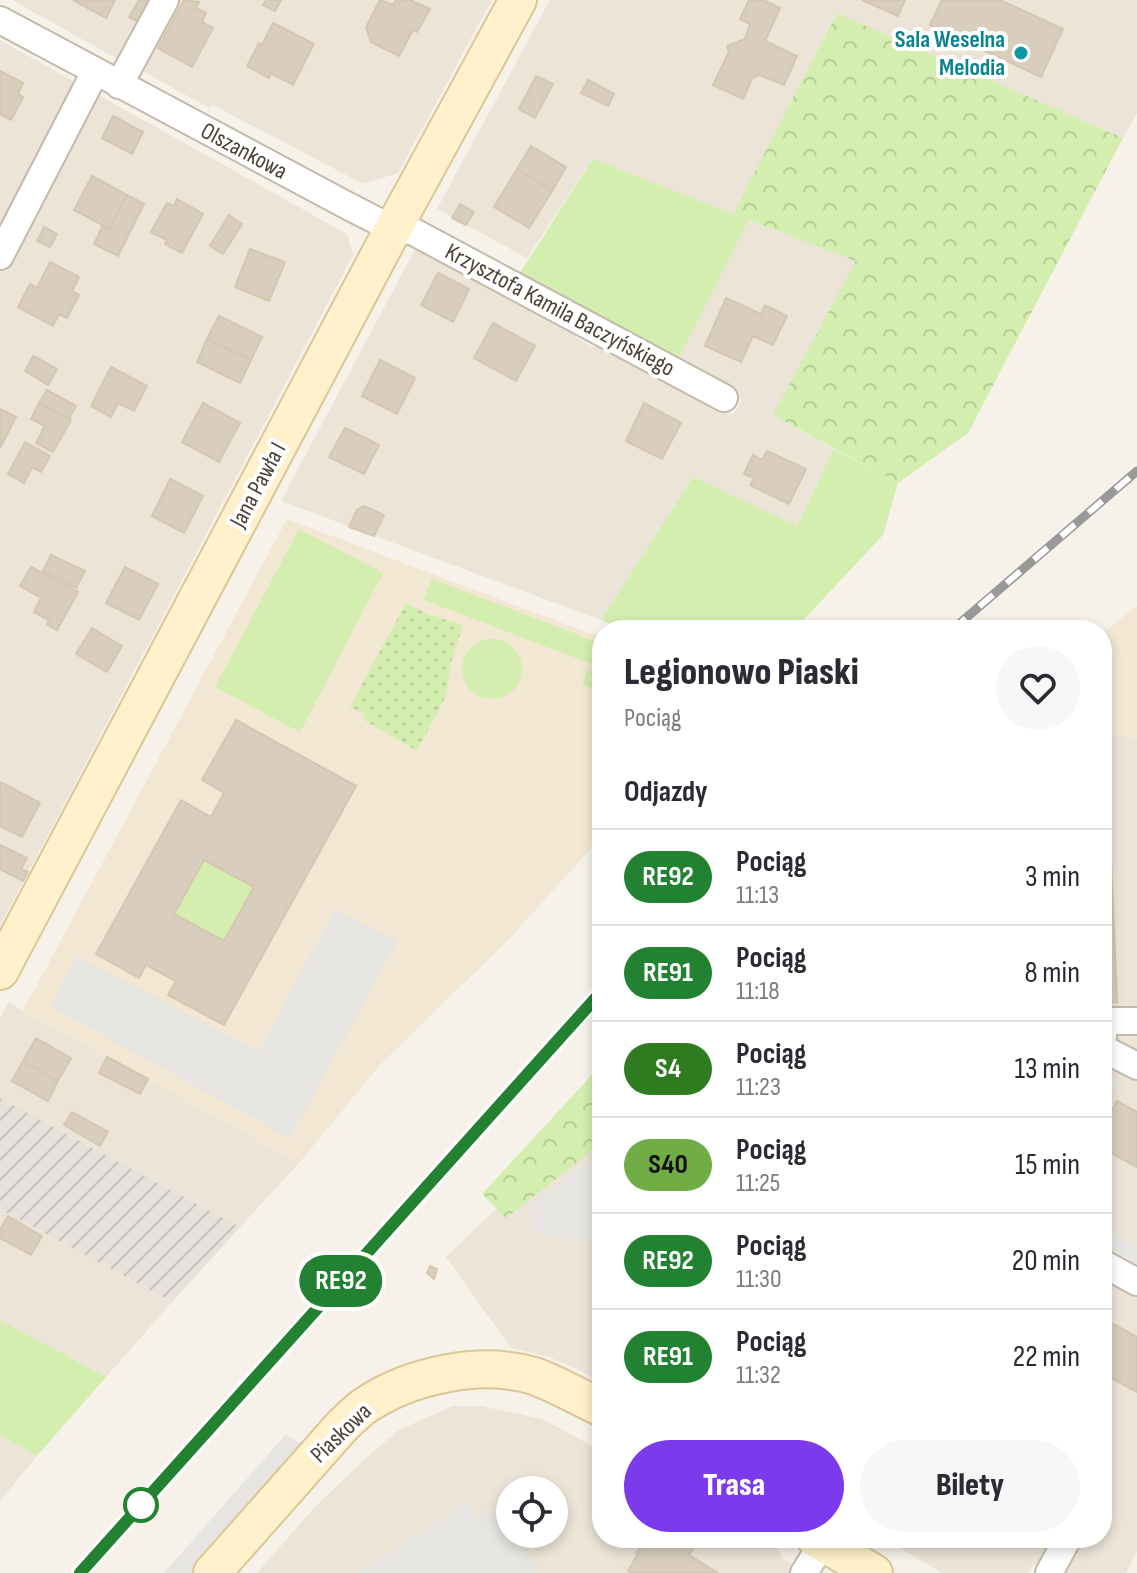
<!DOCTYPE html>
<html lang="pl">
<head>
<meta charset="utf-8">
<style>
	:root { --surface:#fff; --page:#f7f7f7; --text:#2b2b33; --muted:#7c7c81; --line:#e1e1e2; --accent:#7c3aed }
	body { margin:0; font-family:"Sofia Sans Condensed",sans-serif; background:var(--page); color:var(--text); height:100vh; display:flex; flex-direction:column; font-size:30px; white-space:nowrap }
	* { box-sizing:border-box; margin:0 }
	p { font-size:26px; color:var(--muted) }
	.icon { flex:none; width:44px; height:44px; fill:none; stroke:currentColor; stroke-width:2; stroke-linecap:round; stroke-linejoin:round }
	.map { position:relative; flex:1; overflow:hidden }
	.drawer { position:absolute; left:592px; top:620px; width:520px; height:928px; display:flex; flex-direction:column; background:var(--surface); border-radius:32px; box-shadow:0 4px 12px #0003 }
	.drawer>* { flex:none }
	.badge { padding:0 16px; border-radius:26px; font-size:28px; line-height:52px }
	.buttons { position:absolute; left:496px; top:1476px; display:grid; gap:16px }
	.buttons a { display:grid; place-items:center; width:72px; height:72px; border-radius:50%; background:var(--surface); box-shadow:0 4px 12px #0003; font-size:40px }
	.map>.badge { position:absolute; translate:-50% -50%; box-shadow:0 0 0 4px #fff }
	h2 { padding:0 32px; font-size:30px; line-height:72px }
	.round { display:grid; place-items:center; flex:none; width:84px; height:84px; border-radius:42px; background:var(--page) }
	.headline { display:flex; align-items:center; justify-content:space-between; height:136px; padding:0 32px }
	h1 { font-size:38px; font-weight:800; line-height:60px }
	.button { display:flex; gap:16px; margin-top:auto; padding:16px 32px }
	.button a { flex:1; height:92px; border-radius:48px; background:var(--accent); color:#fff; font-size:32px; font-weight:800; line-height:92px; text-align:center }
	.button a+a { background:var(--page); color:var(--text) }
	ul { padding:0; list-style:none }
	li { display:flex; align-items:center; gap:24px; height:96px; padding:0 32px; border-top:2px solid var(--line) }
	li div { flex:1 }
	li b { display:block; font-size:30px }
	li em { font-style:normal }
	li .badge { min-width:88px; font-weight:700; text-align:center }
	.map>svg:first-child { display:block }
</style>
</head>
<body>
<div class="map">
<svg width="1137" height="1573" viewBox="0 0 1137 1573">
	<defs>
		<pattern id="industrial-furrows" width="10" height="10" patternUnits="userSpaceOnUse" patternTransform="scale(2)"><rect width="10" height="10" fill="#e6e1db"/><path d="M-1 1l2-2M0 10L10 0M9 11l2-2" fill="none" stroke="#c7c2bd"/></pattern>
		<pattern id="forest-crowns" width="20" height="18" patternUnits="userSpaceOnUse" patternTransform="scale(2)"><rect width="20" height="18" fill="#d3eeaf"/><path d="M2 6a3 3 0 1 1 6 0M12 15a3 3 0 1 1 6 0" fill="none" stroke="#b7cd97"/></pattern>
		<pattern id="park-dots" width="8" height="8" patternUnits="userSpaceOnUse" patternTransform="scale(2)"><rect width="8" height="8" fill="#d3eeaf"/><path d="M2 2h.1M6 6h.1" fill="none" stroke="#b7cd97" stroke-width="1.8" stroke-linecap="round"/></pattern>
	</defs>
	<rect width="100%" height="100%" fill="#f6f2ea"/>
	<path fill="#ebe4d7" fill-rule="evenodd" d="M12 0H154L121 61Z
		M174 0H492L398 173 363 184 213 105 209 108 144 72 145 55Z
		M550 0H1137V113L1123 138 837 13 733 214 593 159 527 258 437 209Z
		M0 40 347 234 353 255 0 926Z
		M749 220 857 261 773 415 834 449 797 527 693 477 601 620 281 501 417 246 574 331 575 337 593 347 600 344 733 415 742 400 675 365Z
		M1102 732 1137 739V1551L1126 1573H1048L1033 1565 1028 1573H942L883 1538H1102Z
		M9 1002 23 1011 299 1163 240 1227 0 1098V1018Z
		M602 1107V1384L579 1370 549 1357 511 1348 446 1257Z
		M0 1209 172 1302 106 1377 0 1320Z
		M453 1406H481L542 1419 602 1451V1538H773L782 1558 808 1573H257L314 1508 368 1456 399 1430ZM510 1490H554V1534H510Z
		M0 1435 37 1456 0 1501Z"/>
	<path fill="url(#industrial-furrows)" d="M0 1098 240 1227 172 1302 0 1209Z"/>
	<path fill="#f1e7d2" d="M287 519 602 638V836L509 939 380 1065 299 1163 23 1011Z
		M1137 606V739L1102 732V634Z"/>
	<path fill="#d3eeaf" d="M593 159 749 220 675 365 516 279Z
		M834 449 898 483 883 535 794 630H626L601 620 693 477 797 526Z
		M299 529 383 573 300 732 215 687Z
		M432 579 602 644V668L424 600Z
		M462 669a30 30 0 1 1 60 0a30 30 0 1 1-60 0Z
		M587 670 602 676V692L582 685Z
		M204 860 254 887 224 941 174 914Z
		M0 1320 106 1377 37 1456 0 1435Z"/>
	<path fill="url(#forest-crowns)" d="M837 13 1123 138 968 433 898 483 773 415 856 261 733 214Z
		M602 1064V1143L506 1218 482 1194Z"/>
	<path fill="url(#park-dots)" d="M406 603 430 615 463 625 451 662 446 696 417 751 364 720 366 715 350 707Z"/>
	<path fill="#e7e5e1" d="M335 909 398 941 290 1138 51 1007 76 956 259 1051Z
		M1108 1063 1120 1081 1102 1104V1070Z
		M602 1152V1241L556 1238 533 1232 529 1206Z
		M1102 1228 1137 1247V1270L1102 1251Z
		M286 1434 297 1442 305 1444 192 1573H164Z
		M466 1503 477 1518 496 1508 510 1528V1534H514L540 1573H358Z"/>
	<path fill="#d9cebe" stroke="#d5c6b0" stroke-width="2" fill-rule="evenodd" d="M73 0H115L106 18Z
		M139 0 153 2 141 23 129 17Z
		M184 0 199 2 196 8 206 13 202 22 213 28 192 67 158 48Z
		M266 0H281L275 11 263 5Z
		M380 0 393 5 396 0H410L430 9 417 32 413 30 399 56 371 42 366 27Z
		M749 0H763L780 8 765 41 797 56 784 85 759 75 752 78 743 99 713 85 729 52 727 46 745 39 750 24 740 19Z
		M862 0H905L898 16Z
		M942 0H1000L1063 29 1041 77 930 25Z
		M273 23 314 44 293 85 271 73 269 78 247 66 259 43 262 45Z
		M0 71 23 83 18 94 23 97 11 120 0 114Z
		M536 76 553 84 535 118 519 109Z
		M588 80 614 94 608 106 581 93Z
		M113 116 143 132 132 154 102 138Z
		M531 146 566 167 552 191 517 169Z
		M517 169 552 191 529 228 494 207Z
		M92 176 127 195 110 229 74 210Z
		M127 195 144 204 118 256 94 244 103 225 110 229Z
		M177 199 203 214 182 253 165 244 167 240 151 232 167 203 174 206Z
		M460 204 474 212 466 225 452 218Z
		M229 215 242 224 223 254 210 246Z
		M44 227 57 234 50 247 37 241Z
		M250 249 285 262 269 301 235 287Z
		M50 262 79 277 72 291 79 295 67 318 59 314 53 326 18 307 30 284 37 288Z
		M438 273 469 289 453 322 421 305Z
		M726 298 761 314 765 305 787 316 773 345 753 336 741 362 705 346Z
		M219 316 262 337 251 360 207 339Z
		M493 323 535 346 516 381 474 358Z
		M207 339 251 360 240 383 197 362Z
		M33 356 57 369 48 385 25 371Z
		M380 360 415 378 397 414 362 396Z
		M111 367 147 386 134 411 118 403 111 417 91 406Z
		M47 390 76 406 69 419 39 403Z
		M39 403 71 420 53 452 36 443 45 426 31 419Z
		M203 403 240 423 219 462 182 442Z
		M644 403 681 423 662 459 626 441Z
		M0 409 16 417 0 448Z
		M345 428 379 445 364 474 329 457Z
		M25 442 50 456 41 472 32 467 24 483 8 474Z
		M767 451 806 469 789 504 750 485 754 478 744 474 753 455 762 460Z
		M170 479 203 496 184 533 152 516Z
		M364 506 384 515 374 536 349 527 357 510Z
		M51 555 85 571 76 588 43 571Z
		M31 567 78 592 57 630 47 624 49 620 34 612 41 598 20 586Z
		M125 567 158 584 139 620 106 603Z
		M92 628 122 646 107 672 76 654Z
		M236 720 356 786 224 1025 168 995 176 981 146 965 139 978 96 954 181 800 211 817 224 793 202 780ZM204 860 254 887 224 941 174 914Z
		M1102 765H1107L1117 1002 1102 1003Z
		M0 782 40 803 22 837 0 826Z
		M0 845 27 858 21 869 28 872 23 881 0 869Z
		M36 1038 71 1058 58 1081 23 1061Z
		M107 1057 148 1079 140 1094 99 1073Z
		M23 1061 58 1081 48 1101 12 1081Z
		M1117 1101 1137 1112V1167L1102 1148V1128Z
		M72 1112 108 1132 100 1146 64 1125Z
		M8 1216 42 1236 31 1255 0 1238V1230Z
		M430 1266 437 1269 434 1279 427 1273Z
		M1102 1318 1137 1337V1392L1102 1373Z
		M648 1538H661L672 1545 676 1538H692L698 1541 689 1555 718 1573H631L628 1571 638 1554 636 1553Z"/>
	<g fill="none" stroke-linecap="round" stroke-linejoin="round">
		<defs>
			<path id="street" d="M0 20 348 206 393 229 412 231 724 398
				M119 85 165 0
				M0 256 95 72
				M1102 1047 1104 1021H1137
				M1102 1048 1137 1066
				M1102 1263 1137 1282
				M804 1573 823 1543
				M1049 1573 1068 1538"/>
			<path id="secondary" d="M0 971 393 229 518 0
				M815 1538 874 1573
				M212 1573 343 1425C350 1419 358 1410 366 1405 411 1375 482 1360 534 1376 557 1384 580 1398 602 1408"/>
		</defs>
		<use href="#street" stroke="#c3baab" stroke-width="30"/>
		<use href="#secondary" stroke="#dbc795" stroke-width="40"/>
		<use href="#street" stroke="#fff" stroke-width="26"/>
		<use href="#secondary" stroke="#fff1cb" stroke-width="36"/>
		<defs>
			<path id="rail" d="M952 630 1137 471
				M80 1573 602 991"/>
		</defs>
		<use href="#rail" stroke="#999" stroke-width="9"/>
		<use href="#rail" stroke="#fff" stroke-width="6" stroke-dasharray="18" stroke-linecap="butt"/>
	</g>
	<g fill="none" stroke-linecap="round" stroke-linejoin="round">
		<defs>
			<path id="line" d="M80 1573 602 991"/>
		</defs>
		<use href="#line" stroke="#fff" stroke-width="18"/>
		<use href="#line" stroke="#238132" stroke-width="12"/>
	</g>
	<circle fill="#0f9aa8" stroke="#fff" stroke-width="3" cx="1021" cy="53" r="8"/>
	<circle fill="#fff" stroke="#238132" stroke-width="4" cx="141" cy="1505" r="16"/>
	<g text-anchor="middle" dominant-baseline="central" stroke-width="8" stroke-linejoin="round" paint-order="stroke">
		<g font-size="24" font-weight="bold" fill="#0d838f" stroke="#fff" text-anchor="end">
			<text x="1005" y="39">Sala Weselna<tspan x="1005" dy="28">Melodia</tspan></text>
		</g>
		<g font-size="24" fill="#4b4337" stroke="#fff">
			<text transform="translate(244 151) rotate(28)">Olszankowa</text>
			<text transform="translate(560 310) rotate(28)">Krzysztofa Kamila Baczyńskiego</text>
			<text transform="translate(258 485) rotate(-62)">Jana Pawła I</text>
			<text transform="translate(341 1433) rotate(-44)">Piaskowa</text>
		</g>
	</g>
</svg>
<div class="buttons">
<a><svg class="icon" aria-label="locate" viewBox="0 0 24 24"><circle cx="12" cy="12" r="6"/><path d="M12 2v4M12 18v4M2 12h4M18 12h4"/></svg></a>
</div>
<b class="badge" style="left:341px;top:1281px;background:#238132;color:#fff">RE92</b>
<section class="drawer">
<div class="headline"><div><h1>Legionowo Piaski</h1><p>Pociąg</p></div><a class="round"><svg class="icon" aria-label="heart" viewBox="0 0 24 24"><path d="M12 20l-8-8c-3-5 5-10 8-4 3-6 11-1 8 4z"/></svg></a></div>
<h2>Odjazdy</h2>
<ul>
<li><span class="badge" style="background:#238132;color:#fff">RE92</span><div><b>Pociąg</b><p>11:13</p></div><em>3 min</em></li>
<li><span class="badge" style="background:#238132;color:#fff">RE91</span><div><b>Pociąg</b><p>11:18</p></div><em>8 min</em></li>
<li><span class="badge" style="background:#2f7b20;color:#fff">S4</span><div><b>Pociąg</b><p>11:23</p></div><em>13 min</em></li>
<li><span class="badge" style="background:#70ad46;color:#111">S40</span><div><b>Pociąg</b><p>11:25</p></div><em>15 min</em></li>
<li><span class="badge" style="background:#238132;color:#fff">RE92</span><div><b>Pociąg</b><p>11:30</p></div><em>20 min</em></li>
<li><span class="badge" style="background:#238132;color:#fff">RE91</span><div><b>Pociąg</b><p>11:32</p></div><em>22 min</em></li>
</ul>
<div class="button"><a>Trasa</a><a>Bilety</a></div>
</section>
</div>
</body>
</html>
